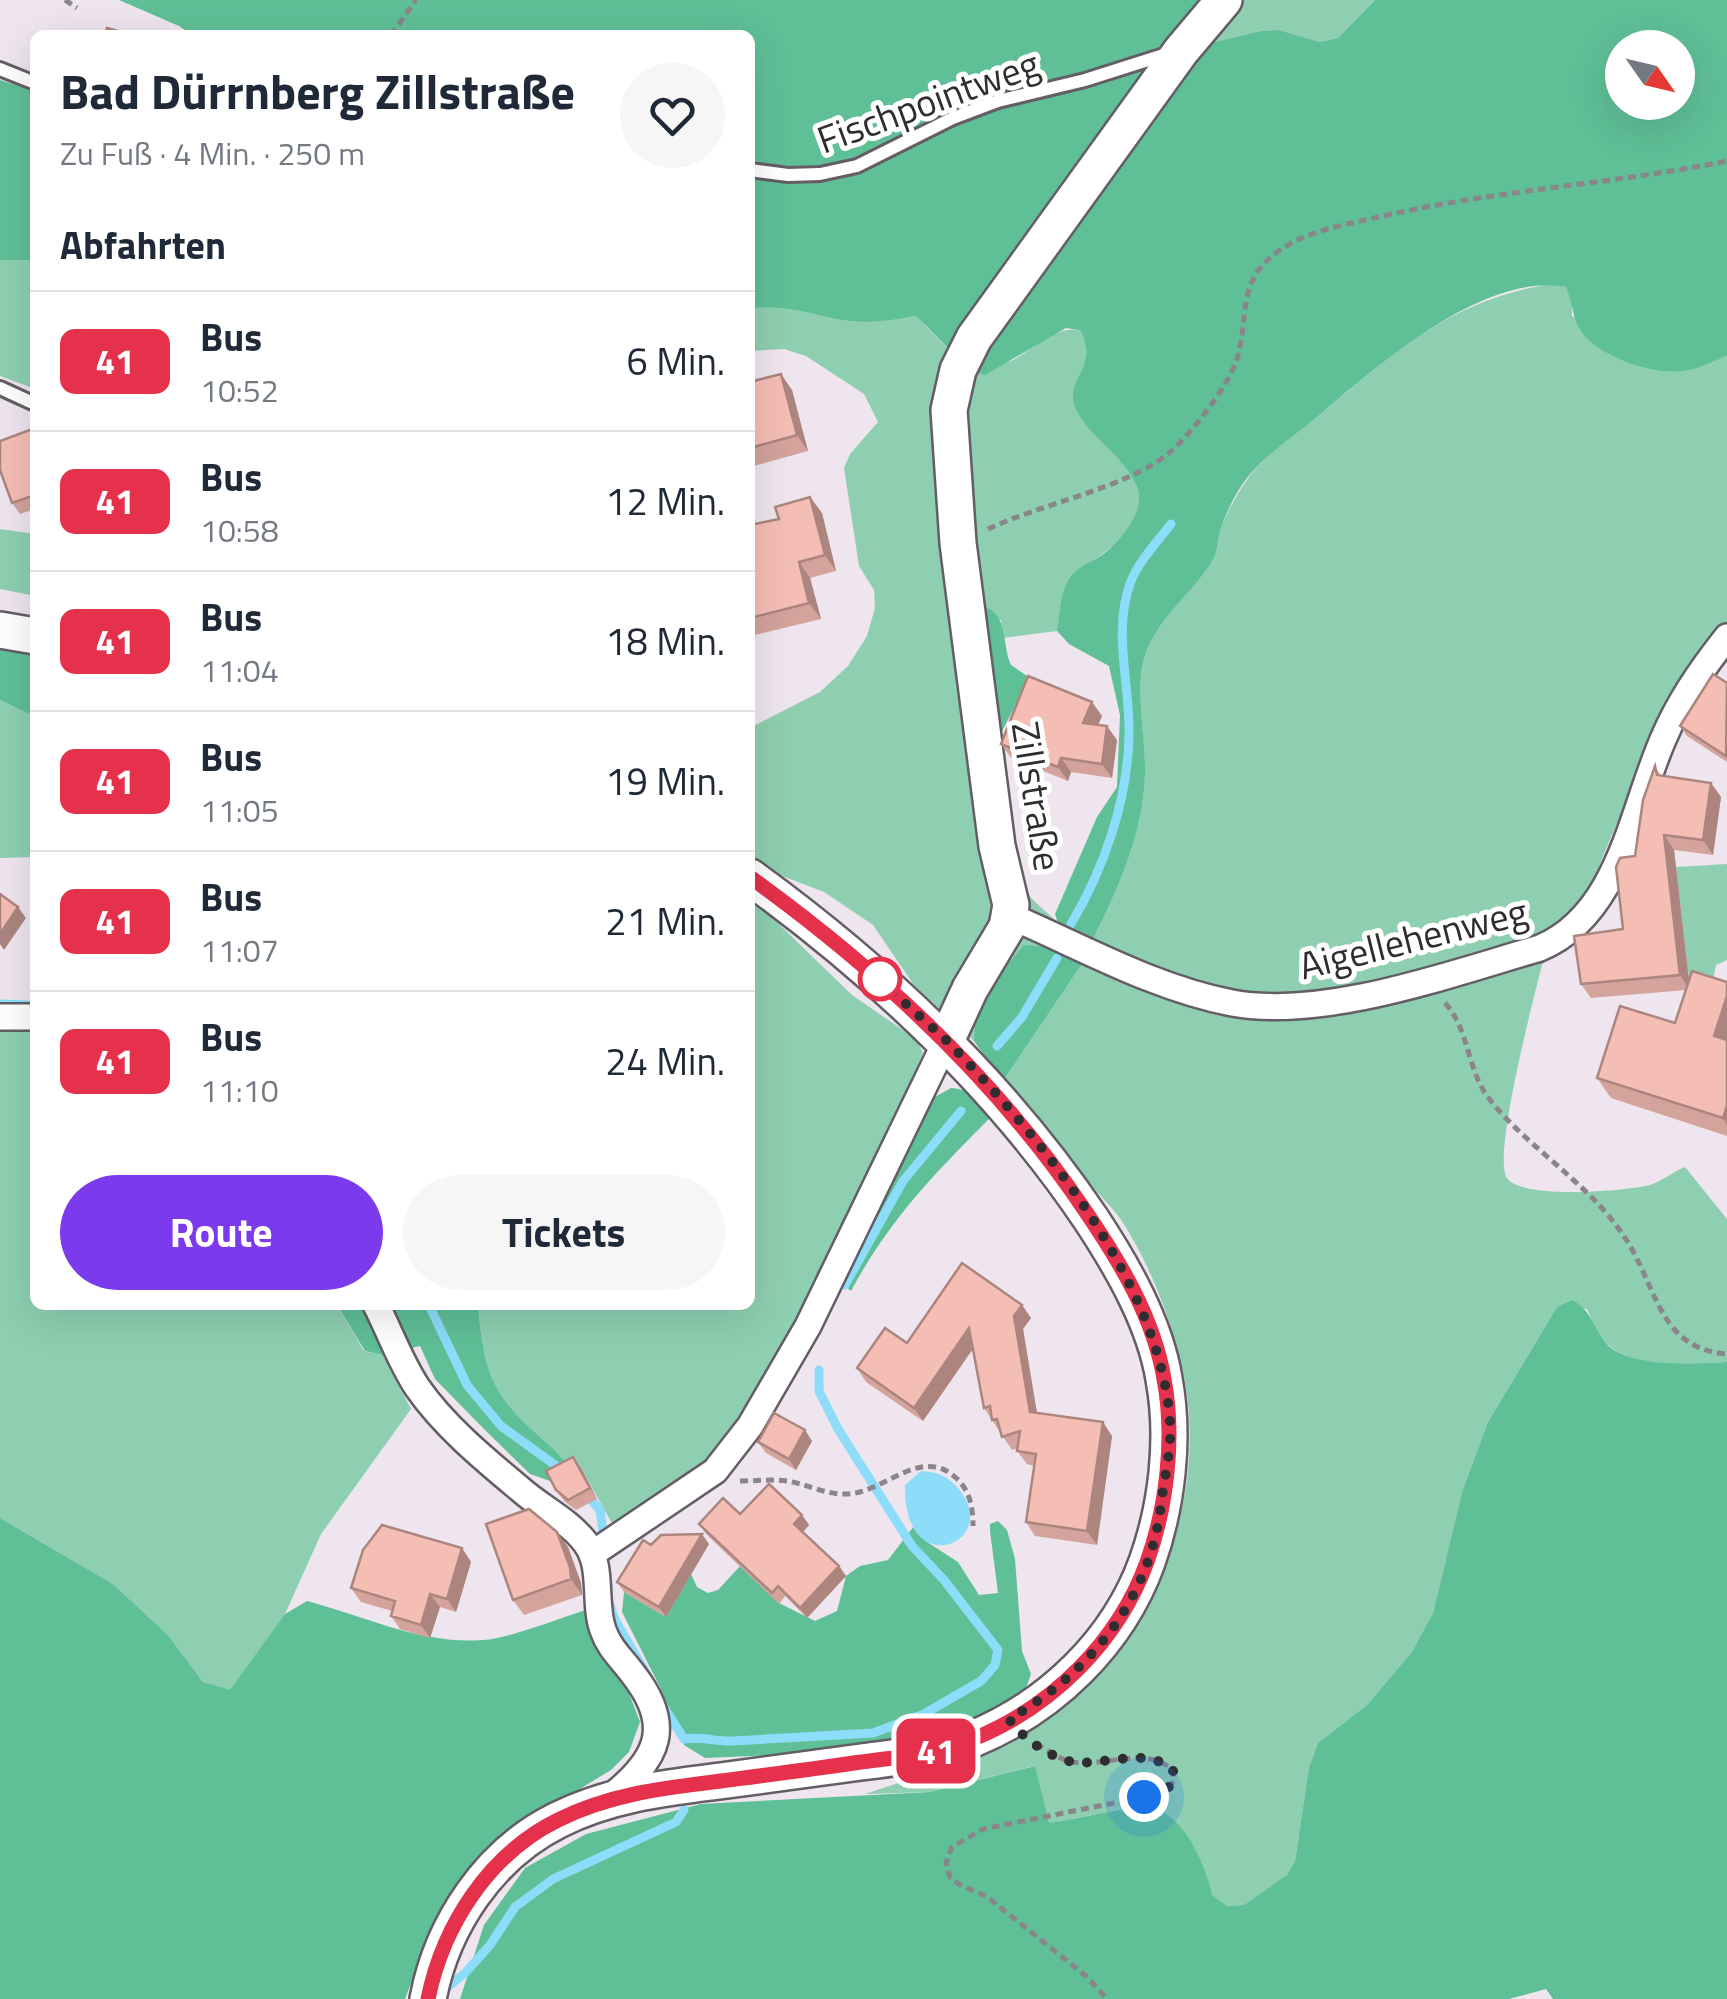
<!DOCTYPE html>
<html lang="de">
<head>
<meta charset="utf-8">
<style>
	:root { --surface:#fff; --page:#f6f6f7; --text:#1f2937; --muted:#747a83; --line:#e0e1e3; --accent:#7c3aed }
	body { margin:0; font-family:"Titillium Web",sans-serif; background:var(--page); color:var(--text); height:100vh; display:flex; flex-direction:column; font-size:38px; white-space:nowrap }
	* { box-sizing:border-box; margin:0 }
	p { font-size:32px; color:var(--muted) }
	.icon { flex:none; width:55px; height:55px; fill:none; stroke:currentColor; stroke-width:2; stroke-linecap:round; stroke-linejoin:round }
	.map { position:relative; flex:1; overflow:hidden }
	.panel { position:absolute; left:30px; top:30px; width:725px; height:1280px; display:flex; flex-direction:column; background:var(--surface); border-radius:15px; box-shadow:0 10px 40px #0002 }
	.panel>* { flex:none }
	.badge { padding:0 20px; border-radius:15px; font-size:35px; line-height:65px }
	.needle { width:65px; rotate:124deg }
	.fabs { position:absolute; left:1605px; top:30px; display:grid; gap:20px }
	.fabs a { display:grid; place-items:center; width:90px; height:90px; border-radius:50%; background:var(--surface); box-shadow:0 10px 40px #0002; font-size:50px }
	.you { position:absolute; width:50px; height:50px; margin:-25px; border:8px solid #fff; border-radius:50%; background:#1a73e8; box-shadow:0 0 0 15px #1a73e833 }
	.map>.badge { position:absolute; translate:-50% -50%; box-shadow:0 0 0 5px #fff }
	h2 { padding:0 30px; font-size:38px; line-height:90px }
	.round { display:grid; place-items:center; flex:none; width:105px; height:105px; border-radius:52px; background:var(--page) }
	.summary { display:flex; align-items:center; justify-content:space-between; height:170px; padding:0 30px }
	h1 { font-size:48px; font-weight:700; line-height:75px }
	.button { display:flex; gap:20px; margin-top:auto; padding:20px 30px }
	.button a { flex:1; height:115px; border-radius:60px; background:var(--accent); color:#fff; font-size:40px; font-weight:700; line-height:115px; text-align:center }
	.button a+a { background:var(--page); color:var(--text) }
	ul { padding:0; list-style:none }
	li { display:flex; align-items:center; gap:30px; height:140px; padding:0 30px; border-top:2px solid var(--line) }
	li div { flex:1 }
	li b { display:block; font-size:38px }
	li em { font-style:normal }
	li .badge { min-width:110px; font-weight:700; text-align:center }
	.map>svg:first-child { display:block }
</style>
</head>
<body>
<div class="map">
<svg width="1727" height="1999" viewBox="0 0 1727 1999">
	<rect width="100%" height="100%" fill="#eee5ef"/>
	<path fill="#8ecfb1" d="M1211 0H1375L1338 38 1320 42 1279 30 1260 31 1198 46Z
		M0 260H35V389L0 376Z
		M1551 284 1566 287 1572 300V316L1683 371 1727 356V623L1703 655 1642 762 1585 900 1545 937 1364 986 1272 997 1218 990 1170 976 1093 939C1119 888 1144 831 1145 773 1146 740 1135 689 1144 659 1156 618 1192 595 1213 560 1218 552 1217 540 1220 531 1227 511 1237 494 1249 477 1265 454 1295 435 1317 417 1393 354 1449 300 1551 284Z
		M770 305C789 307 807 313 826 316 856 321 885 321 915 316 930 327 951 357 966 362 1019 382 1038 324 1080 330 1102 367 1061 380 1077 410 1093 440 1128 455 1138 490 1145 513 1120 542 1102 554 1096 559 1088 562 1083 568 1067 587 1061 606 1057 631L1003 638 1001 620 981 611 1018 878 1032 899 1058 923 1056 948 975 1004 974 1041 914 985 873 925 824 892 772 872 750 859V728L820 692 848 666 867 636 875 608 874 590 859 566 844 468 850 454 878 422 864 394 806 356 784 349 750 351V309Z
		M0 529 35 534V596L0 589Z
		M0 700 35 717V857L0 858Z
		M1727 864V960L1716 965 1713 980 1690 990 1676 867Z
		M750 896 852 995 916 1039 923 1053 844 1234 741 1424 706 1468 614 1527 581 1468 572 1472C560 1452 545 1442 528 1426 487 1388 483 1358 478 1305H750Z
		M1550 956 1542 965C1534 997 1492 1157 1507 1178 1522 1200 1625 1191 1650 1185 1662 1181 1673 1172 1685 1167L1727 1219V1362C1697 1364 1636 1368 1612 1348 1600 1339 1593 1322 1587 1309L1557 1307 1488 1422 1462 1492 1433 1613 1411 1653 1367 1705 1318 1743 1309 1767 1295 1861 1287 1876 1244 1905 1227 1906 1211 1895C1206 1866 1183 1813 1150 1807 1136 1805 1068 1820 1048 1824L1034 1766 930 1792 865 1794C940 1769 1022 1747 1082 1692 1158 1622 1199 1505 1188 1403 1183 1348 1154 1272 1125 1226 1116 1211 1102 1198 1091 1185 1062 1150 1032 1115 1003 1081L1084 961 1216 1009Z
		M21 1027 35 1030V1305H337L364 1351 383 1355 411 1409 321 1534 285 1614 231 1691 203 1682 168 1635 113 1584 0 1518V1029Z"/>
	<path fill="#5fbf97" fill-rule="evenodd" d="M119 0H1211L1198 46 1260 31 1279 30 1320 42 1338 38 1375 0H1727V356C1713 361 1696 370 1682 371 1653 375 1597 356 1581 331 1572 317 1573 303 1566 287 1484 272 1381 363 1323 412 1300 432 1273 449 1253 471 1238 487 1227 510 1220 531 1217 540 1218 552 1213 560 1192 595 1156 618 1144 659 1135 689 1146 740 1145 773 1144 831 1119 888 1093 939L1058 923 1055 914 1097 817 1117 787 1120 715 1109 666 1069 644 1057 631C1060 614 1060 594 1069 579 1077 566 1095 561 1106 552 1123 537 1146 510 1137 487 1123 453 1090 439 1076 409 1062 379 1101 368 1080 330L1066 328 985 375C962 370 935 331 915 316 894 320 873 323 851 321 816 317 786 302 750 309V35H192L179 26ZM1622 48H1678V102H1622Z
		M0 80 35 91V260H0Z
		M987 608C1008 616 1002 646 1011 665L1027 676V683L998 739 981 611Z
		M0 649 35 654V717L0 700Z
		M1024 945 1056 948 1084 961 1003 1081 974 1041 975 1004Z
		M951 1088C971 1089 980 1101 992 1116 934 1174 890 1219 851 1291L840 1282 920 1112 933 1098Z
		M1572 1300C1593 1312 1592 1325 1606 1343 1626 1368 1696 1364 1727 1362V1999H1553L1546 1989 1509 1999H460L484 1925 525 1868 586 1834 701 1804 930 1792 1035 1766 1049 1823C1068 1821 1136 1804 1151 1807 1184 1814 1206 1866 1212 1895L1227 1906 1244 1905 1287 1875 1295 1861 1309 1767 1318 1743 1367 1705 1411 1653 1433 1613 1462 1492 1488 1422 1557 1307Z
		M337 1305H478C483 1358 487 1388 528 1426 545 1442 560 1452 572 1472L553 1482 530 1474 484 1429 435 1379 420 1346 383 1355 365 1351Z
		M0 1518 113 1584 168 1635 203 1682 230 1690 285 1614 307 1601C364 1616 423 1645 483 1640 512 1638 559 1618 589 1609L625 1683 640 1722 629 1752 611 1770 555 1804 466 1881 427 1940 405 1999H0Z
		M998 1521 1007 1530 1015 1559 1022 1651 1031 1674 1025 1691 1004 1704 938 1734 804 1754 705 1758 684 1745 660 1687 622 1612 624 1592 666 1617 691 1574 697 1587 708 1593 718 1590 740 1566 779 1603 815 1621 837 1611 846 1576 860 1566 888 1560 914 1526 924 1540 958 1562 979 1595 998 1593 990 1531V1524Z"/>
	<path fill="#8ddcf9" d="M921 1471C939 1472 950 1477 961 1492 1000 1544 903 1583 905 1485Z"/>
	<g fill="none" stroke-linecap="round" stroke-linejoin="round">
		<path stroke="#8ddcf9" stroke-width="9" d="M1071 924C1105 867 1128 799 1129 734 1130 682 1112 631 1131 581 1139 561 1158 541 1171 524
			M0 1004 32 1005
			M997 1046 1022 1017 1057 958
			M845 1285 903 1181 961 1111
			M429 1305 467 1385 501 1426 566 1473
			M587 1495 600 1510 604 1539
			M608 1599 615 1620 649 1678
			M660 1701 684 1739C700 1736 717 1742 733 1741L873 1733 924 1714 981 1681 995 1665 998 1650 944 1580 912 1546 838 1429 819 1391V1370
			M444 1990 465 1973 490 1945 515 1907 553 1879 676 1822 684 1810"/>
		<defs>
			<path id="lane" d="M0 69 35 83
				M750 170 788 175 820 174 857 166 953 118 998 101 1085 80 1170 53
				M0 388 35 404"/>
			<path id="street" d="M1010 916C1082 947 1154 988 1232 1003 1324 1020 1450 974 1540 948 1621 914 1632 807 1665 735 1680 700 1703 667 1727 637
				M0 1017H35
				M376 1305C390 1332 400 1361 417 1387 443 1425 484 1459 520 1489 540 1507 568 1520 585 1542 604 1566 593 1603 603 1630 609 1648 622 1659 633 1674 673 1725 659 1758 613 1795
				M592 1554 715 1471 750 1426 808 1326 946 1041"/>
			<path id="secondary" d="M0 630 35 636
				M946 1041 970 989 1007 927 1011 905 997 846 958 543 949 410 958 370 974 338 1181 51 1224 0
				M428 1999C442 1925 489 1854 558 1820 610 1794 664 1788 720 1781 767 1775 814 1768 861 1762 899 1757 936 1754 973 1739 1052 1706 1118 1642 1147 1562 1167 1506 1175 1438 1164 1379 1155 1323 1122 1266 1091 1219 1000 1084 882 973 750 877"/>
		</defs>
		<use href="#lane" stroke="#645d65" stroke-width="18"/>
		<use href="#street" stroke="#645d65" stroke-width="30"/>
		<use href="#secondary" stroke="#645d65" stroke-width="40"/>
		<path stroke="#8a848b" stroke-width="5" stroke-dasharray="8 5" stroke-linecap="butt" d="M65 0 77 8
			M391 35 416 0
			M988 529C1038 505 1129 487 1169 453 1191 434 1226 389 1236 362 1251 317 1233 280 1283 248 1313 229 1349 224 1383 216 1497 190 1613 184 1727 161
			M1445 1003C1468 1028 1467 1065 1485 1093 1511 1131 1566 1169 1599 1205 1613 1220 1626 1237 1635 1255 1659 1301 1666 1349 1727 1354
			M740 1481C756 1481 771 1479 787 1481 807 1484 826 1495 847 1494 884 1493 920 1446 955 1477 970 1490 973 1507 973 1526
			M1036 1744C1046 1749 1060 1760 1072 1762 1103 1768 1145 1745 1173 1770L1174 1781 1166 1790 1144 1797 983 1829 952 1847 946 1863 950 1877 960 1885 986 1896 1086 1976 1107 1999"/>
		<use href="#lane" stroke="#fff" stroke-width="12"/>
		<use href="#street" stroke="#fff" stroke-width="25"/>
		<use href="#secondary" stroke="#fff" stroke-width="35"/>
	</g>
	<path fill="#d3a39c" d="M750 382 792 390 808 451 750 467Z
		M35 428V509L20 514 12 503Z
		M810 497 822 513 836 571 810 578 821 619 755 635 750 628V525L779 519Z
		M1727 683V762L1687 736 1680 726Z
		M1102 716 1098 724 1117 740 1112 778 1071 772 1068 781 1011 758 1001 744Z
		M1655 766 1661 776 1711 783 1721 797 1713 855 1674 850 1689 981 1727 982V1136L1611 1098 1597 1078 1675 1023 1686 990 1591 998 1581 984 1623 929 1635 856Z
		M1022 1305 1031 1318 1023 1329 1037 1413 1112 1436 1097 1545 1035 1536 1026 1522 1034 1466 1027 1464 1017 1451 1018 1448 1012 1450 984 1408 973 1349 923 1421 866 1382 857 1368 907 1343Z
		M812 1441 796 1470 766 1453 758 1442Z
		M581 1468 597 1499 576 1510 564 1501 556 1490Z
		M740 1514 802 1515 809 1525 803 1532 839 1566 846 1576 807 1618 785 1596 779 1604 706 1534 699 1524Z
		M709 1544 666 1617 624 1592 617 1582 651 1545Z
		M568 1547 581 1583 582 1595 524 1615 513 1600Z
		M462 1548 471 1562 456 1612 440 1607 430 1638 400 1629 391 1616 392 1611 361 1602 351 1588Z"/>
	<path fill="#ac857f" d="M781 374 792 390 808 451 797 435Z
		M810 497 822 513 836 571 825 555Z
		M799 562 810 578 821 619 809 603Z
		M1092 702 1102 716 1093 737 1083 723Z
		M1107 726 1117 740 1112 778 1102 764Z
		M1061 758 1071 772 1068 781 1058 767Z
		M1711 783 1721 797 1713 855 1703 840Z
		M1664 835 1674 850 1690 990 1680 975Z
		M18 907 26 918 4 950 0 944V934Z
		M1727 996V1054L1714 1036Z
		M1727 1105V1125L1723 1118Z
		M1022 1305 1031 1318 1023 1329 1039 1426 1030 1412 1014 1316Z
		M969 1328 978 1341 923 1421 914 1408Z
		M1103 1422 1112 1436 1097 1545 1087 1531Z
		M805 1430 812 1441 796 1470 789 1459Z
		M573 1457 581 1468 597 1499 590 1488Z
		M802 1515 809 1525 801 1534 794 1524Z
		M557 1532 568 1547 581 1583 582 1595 571 1579Z
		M702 1534 709 1544 666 1617 659 1607Z
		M462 1548 471 1562 456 1612 447 1599Z
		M839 1566 846 1576 807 1618 800 1608Z
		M430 1594 440 1607 430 1638 421 1625Z"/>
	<path fill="#f5beb5" stroke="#ac857f" stroke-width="2.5" d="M107 28 132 35H105Z
		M781 374 797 435 750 448V382Z
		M35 428V495L12 503 0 470V441Z
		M810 497 825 555 799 562 809 603 750 618V525L779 519 775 507Z
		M1713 674 1727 683 1726 756 1680 726Z
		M1028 676 1092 702 1083 723 1107 726 1102 764 1061 758 1058 767 1001 744Z
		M1655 766 1657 775 1711 783 1703 840 1664 835 1680 975 1581 984 1574 936 1623 929 1616 867 1620 858 1635 856 1643 800Z
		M0 894 18 907 0 934Z
		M1692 971 1727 982V996L1714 1036 1727 1040V1105L1723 1118 1597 1078 1620 1006 1675 1023Z
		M962 1263 1022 1305 1014 1316 1030 1412 1103 1422 1087 1531 1026 1522 1036 1454 1017 1451 1020 1431 1002 1437 997 1419 992 1420 990 1406 984 1408 969 1328 914 1408 857 1368 885 1328 907 1343Z
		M774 1413 805 1430 789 1459 758 1442Z
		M573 1457 590 1488 568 1500 556 1490 546 1471Z
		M769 1484 802 1515 794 1524 839 1566 800 1608 778 1586 772 1593 699 1524 723 1498 740 1514Z
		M529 1509 557 1532 570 1567 571 1579 513 1600 486 1524Z
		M382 1525 462 1548 447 1599 430 1594 421 1625 391 1616 395 1601 351 1588 363 1550Z
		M702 1534 659 1607 617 1582 643 1540 651 1545 661 1535Z"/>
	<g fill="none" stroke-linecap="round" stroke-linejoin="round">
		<defs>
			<path id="line" d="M428 1999C443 1925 489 1854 558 1820 610 1794 664 1788 721 1781 767 1775 814 1769 861 1762 899 1757 937 1754 973 1739 1052 1707 1118 1642 1147 1562 1167 1506 1175 1437 1164 1379 1154 1318 1120 1262 1086 1212 997 1079 879 970 750 877"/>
		</defs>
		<use href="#line" stroke="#fff" stroke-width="22"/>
		<use href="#line" stroke="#e5314c" stroke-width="15"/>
		<path stroke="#302d31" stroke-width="10" stroke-dasharray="0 18" d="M880 979C901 1001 925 1020 947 1041 1041 1137 1160 1283 1170 1421 1172 1448 1164 1478 1161 1505 1150 1599 1090 1673 1009 1719 1021 1737 1050 1758 1073 1762 1105 1766 1146 1746 1173 1770L1174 1781 1166 1790 1144 1797"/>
	</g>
	<circle fill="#fff" stroke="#e5314c" stroke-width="5" cx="880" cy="979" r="20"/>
	<g text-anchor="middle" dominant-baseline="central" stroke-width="10" stroke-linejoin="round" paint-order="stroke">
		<g font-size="38" fill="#302d31" stroke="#fff">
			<text transform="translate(928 101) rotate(-20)">Fischpointweg</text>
			<text transform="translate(1037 796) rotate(81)">Zillstraße</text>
			<text transform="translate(1413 938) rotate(-14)">Aigellehenweg</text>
		</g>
	</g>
</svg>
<div class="fabs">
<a><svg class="needle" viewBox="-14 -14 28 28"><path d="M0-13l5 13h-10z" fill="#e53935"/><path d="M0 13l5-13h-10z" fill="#747a83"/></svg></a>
</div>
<div class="you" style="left:1144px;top:1797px"></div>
<b class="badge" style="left:936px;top:1751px;background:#e5314c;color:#fff">41</b>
<section class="panel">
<div class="summary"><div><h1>Bad Dürrnberg Zillstraße</h1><p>Zu Fuß · 4 Min. · 250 m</p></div><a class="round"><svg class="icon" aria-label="heart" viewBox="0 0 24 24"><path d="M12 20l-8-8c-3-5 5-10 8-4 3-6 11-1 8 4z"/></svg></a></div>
<h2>Abfahrten</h2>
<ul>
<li><span class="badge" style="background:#e5314c;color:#fff">41</span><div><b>Bus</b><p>10:52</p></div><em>6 Min.</em></li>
<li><span class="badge" style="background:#e5314c;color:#fff">41</span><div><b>Bus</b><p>10:58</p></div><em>12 Min.</em></li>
<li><span class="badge" style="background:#e5314c;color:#fff">41</span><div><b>Bus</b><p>11:04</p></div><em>18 Min.</em></li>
<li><span class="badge" style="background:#e5314c;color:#fff">41</span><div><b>Bus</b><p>11:05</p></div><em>19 Min.</em></li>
<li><span class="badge" style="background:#e5314c;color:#fff">41</span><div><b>Bus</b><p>11:07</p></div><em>21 Min.</em></li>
<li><span class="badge" style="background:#e5314c;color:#fff">41</span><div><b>Bus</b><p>11:10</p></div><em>24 Min.</em></li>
</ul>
<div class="button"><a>Route</a><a>Tickets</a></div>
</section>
</div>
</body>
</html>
